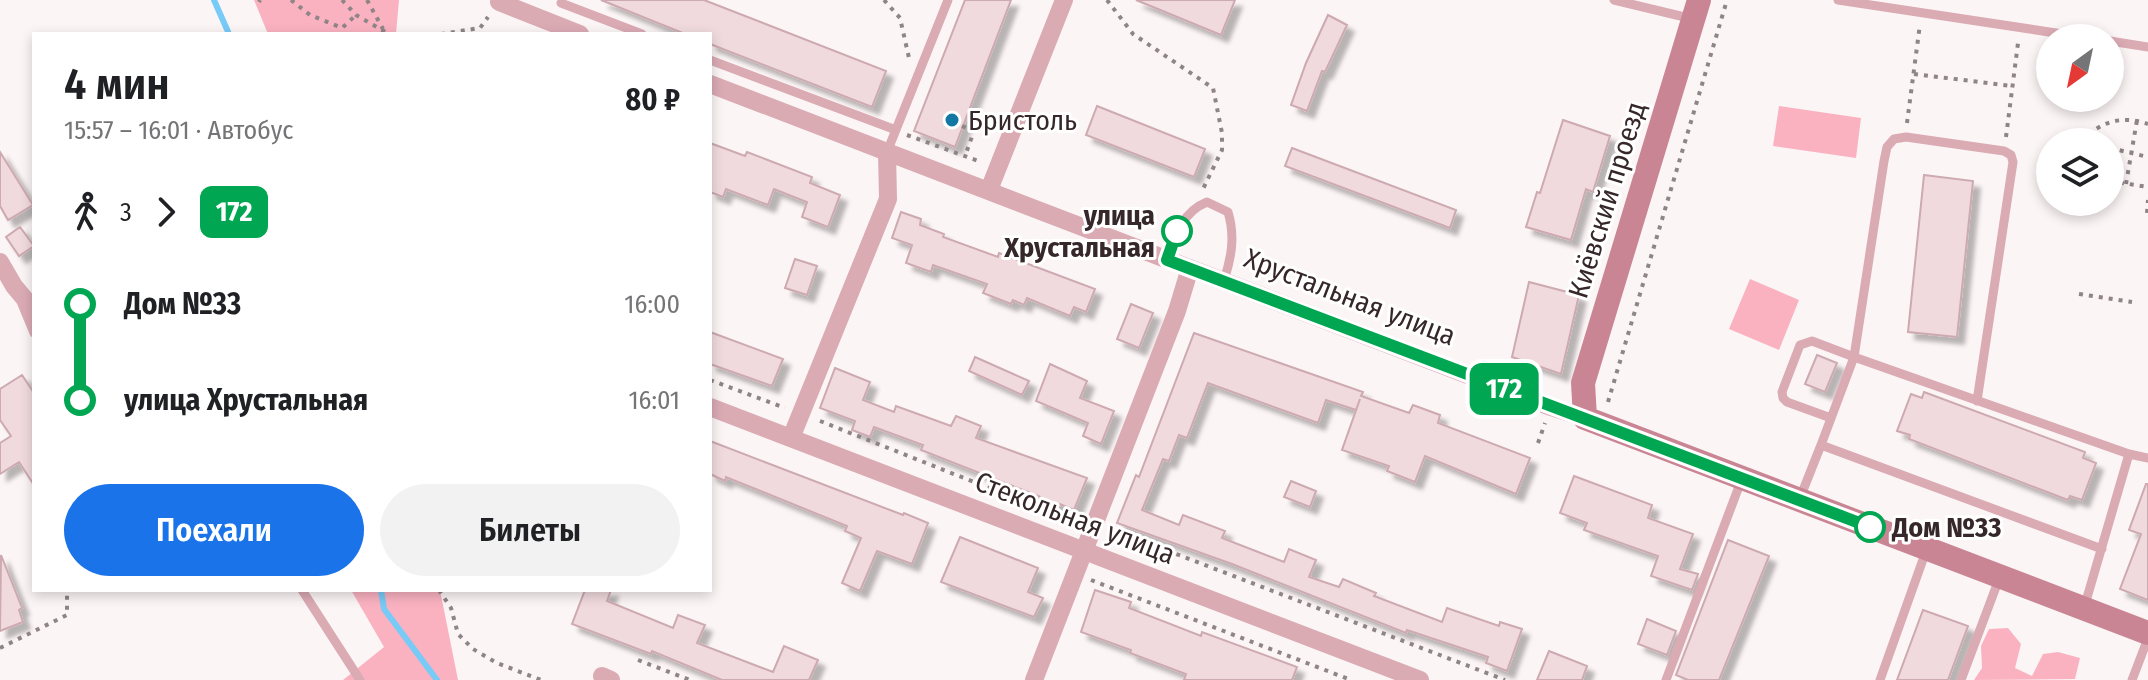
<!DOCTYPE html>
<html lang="ru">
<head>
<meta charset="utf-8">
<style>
	:root { --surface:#fff; --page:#f2f2f2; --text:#202124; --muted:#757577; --accent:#1a73e8 }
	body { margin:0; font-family:"Fira Sans Condensed",sans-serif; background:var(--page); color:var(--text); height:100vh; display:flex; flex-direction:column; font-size:30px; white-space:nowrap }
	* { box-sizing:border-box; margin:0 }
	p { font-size:26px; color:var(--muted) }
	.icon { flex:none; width:44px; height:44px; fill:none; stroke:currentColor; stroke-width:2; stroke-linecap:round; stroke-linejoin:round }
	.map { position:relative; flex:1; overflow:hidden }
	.sheet { position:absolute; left:32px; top:32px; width:680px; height:560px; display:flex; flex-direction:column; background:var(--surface); border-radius:0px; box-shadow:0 4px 12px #0003 }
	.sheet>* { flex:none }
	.badge { padding:0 16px; border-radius:12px; font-size:28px; line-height:52px }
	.needle { width:52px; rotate:213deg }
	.controls { position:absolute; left:2036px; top:24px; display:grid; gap:16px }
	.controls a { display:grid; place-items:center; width:88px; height:88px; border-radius:50%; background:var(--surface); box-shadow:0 4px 12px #0003; font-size:40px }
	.map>.badge { position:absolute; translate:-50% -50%; box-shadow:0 0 0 4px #fff }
	.legs { display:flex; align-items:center; gap:12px; height:88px; padding:0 32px; font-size:26px }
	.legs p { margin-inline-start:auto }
	.overview { display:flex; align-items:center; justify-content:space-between; height:136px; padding:0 32px }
	h1 { font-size:44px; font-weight:600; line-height:60px }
	.primary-button { display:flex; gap:16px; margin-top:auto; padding:16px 32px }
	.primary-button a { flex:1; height:92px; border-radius:48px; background:var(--accent); color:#fff; font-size:32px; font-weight:600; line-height:92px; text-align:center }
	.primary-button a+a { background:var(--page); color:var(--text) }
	ul { padding:0 32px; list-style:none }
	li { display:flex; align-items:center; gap:28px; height:96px; font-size:30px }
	li i { display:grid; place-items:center; width:12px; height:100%; margin:0 10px; background:currentColor }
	li i::after { content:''; width:20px; height:20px; margin:-10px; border:6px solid; border-radius:50%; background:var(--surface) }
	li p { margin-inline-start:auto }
	li:first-child i { background:linear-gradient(#0000 50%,currentColor 0) }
	li:last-child i { background:linear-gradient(currentColor 50%,#0000 0) }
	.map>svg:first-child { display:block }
</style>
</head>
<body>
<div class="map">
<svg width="2148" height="680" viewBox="0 0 2148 680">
	<defs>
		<filter id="shadow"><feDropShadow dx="7" dy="7" stdDeviation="2" flood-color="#0004"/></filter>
	</defs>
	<rect width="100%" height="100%" fill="#fcf5f6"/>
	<path fill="#fab2c1" d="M254 0H399L396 34H268Z
		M1779 106 1861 118 1856 158 1773 146Z
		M1750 279 1799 300 1779 350 1729 329Z
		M351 590H440L458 680H343L384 647Z
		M2008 628 2021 644 2015 668 2032 676 2043 654 2058 652 2080 658 2075 679 1974 680 1982 668 1981 646 1989 629Z"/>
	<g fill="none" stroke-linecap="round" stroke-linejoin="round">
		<path stroke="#78caf7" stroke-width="6" d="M214 0 229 34
			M381 590 384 609 437 680"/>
	</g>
	<path fill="#f0dade" stroke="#cda9b0" stroke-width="2" filter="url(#shadow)" d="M601 0H704L886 71 872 107 710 44V34H685Z
		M965 0H1011L955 147 914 131Z
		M1136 0H1235L1221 35Z
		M1328 15 1347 25 1325 72 1322 71 1307 111 1291 105 1306 63Z
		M1097 106 1205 149 1194 177 1086 135Z
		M1563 120 1610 136 1593 192 1586 189 1571 240 1526 227 1537 192 1540 193Z
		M710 143 745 156 747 152 812 177 810 183 840 195 828 227 802 217 807 202 774 189 768 205 726 189 723 197 710 192Z
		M1292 148 1456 210 1450 228 1285 166Z
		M0 152 33 205 8 220 0 206Z
		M1924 175 1973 181 1957 337 1908 332Z
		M901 212 921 219 920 225 944 234 943 237 998 257 999 253 1095 289 1086 312 1074 307 1070 316 1027 298 1024 305 1013 300 1011 304 983 293 987 284 933 265 931 272 906 263 912 245 892 238Z
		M20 227 34 246 19 256 6 237Z
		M795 259 817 266 807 295 785 288Z
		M1529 282 1579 295 1561 374 1512 357Z
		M1131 304 1153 313 1139 348 1117 339Z
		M710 332 783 359 772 386 710 364Z
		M1194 333 1363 392 1361 396 1409 413 1413 405 1440 415 1438 423 1530 458 1516 494 1425 456 1415 482 1387 471 1389 466 1342 450 1360 399 1356 410 1326 400 1318 423 1208 383 1187 438 1179 435 1169 461 1163 459 1142 510 1179 525 1183 515 1225 531 1222 538 1284 562 1289 549 1316 560 1309 577 1339 587 1343 579 1376 593 1374 596 1442 622 1447 608 1499 626 1500 622 1522 629 1507 671 1486 663 1488 657 1407 630 1406 633 1232 564 1117 523 1136 475 1139 477Z
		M1817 355 1837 363 1825 392 1805 384Z
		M975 357 1029 381 1022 395 969 371Z
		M1050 364 1087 381 1080 398 1114 411 1101 444 1083 436 1088 423 1036 401Z
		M835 368 870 382 863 400 894 412 896 406 951 426 956 416 981 426 976 438 1087 478 1074 510 1060 504 1057 511 1039 504 1041 497 921 450 923 445 874 427 870 437 852 430 855 421 820 408Z
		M22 375 34 393V485L19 462 0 474V443L11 436 0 420V389Z
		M1924 392 2085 452 2083 458 2096 463 2082 500 2070 496 2068 500 1909 439 1910 435 1897 431 1911 394 1922 398Z
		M710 441 903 515 904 513 928 523 912 564 877 551 860 591 842 583 861 538 845 531 847 526 726 477 725 481 710 474Z
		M1574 476 1652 505 1648 518 1693 534 1680 569 1698 574 1692 590 1651 576 1658 556 1584 530 1587 523 1560 513Z
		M1291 481 1316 491 1310 507 1284 497Z
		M2146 484H2148V600L2120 589 2141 534 2129 530Z
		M960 537 1038 568 1028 592 1043 598 1034 617 941 582Z
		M1728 540 1769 556 1719 680H1688L1676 675Z
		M1 555 22 608 19 610 23 622 0 631Z
		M585 590H611L607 601 673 628 678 615 705 625 697 643 773 672 784 646 818 660 809 680H722L652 651 651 654 572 624Z
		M1095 590 1131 602 1129 608 1201 636 1202 632 1297 667 1292 680H1184L1186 674 1130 653 1131 650 1081 632Z
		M1923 610 1968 626 1948 680H1897Z
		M1647 619 1676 631 1667 655 1638 644Z
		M1549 651 1587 666 1582 680H1537Z"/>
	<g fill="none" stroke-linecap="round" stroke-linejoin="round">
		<path stroke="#8f8486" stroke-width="4" stroke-dasharray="4 6" stroke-linecap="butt" d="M291 0 310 15 342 28 356 15
			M342 0 356 15 389 34
			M367 0 383 29
			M884 0 900 18 909 58
			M1107 0 1133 34 1213 88 1222 133V150L1203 189
			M259 2 260 0
			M441 34 480 28 488 17
			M1914 74 2012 86
			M1907 123 1920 24
			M962 126 974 131 965 156
			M907 135 981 162
			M2006 137 2018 43
			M2082 142C2099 121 2123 115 2148 124
			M2110 148 2148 157
			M2110 181 2148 187
			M2126 184 2137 120
			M2090 205V202
			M2147 213 2148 200
			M2079 294 2132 302
			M710 380 785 408
			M1608 402 1727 0
			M820 421 1070 520
			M1538 443 1545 423
			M1111 529 1505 680
			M1091 580 1351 680
			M439 590 451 608 458 634 473 649 497 663 541 680
			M0 648 67 615V590
			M638 660 690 680"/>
		<path stroke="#dbabb4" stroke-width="9" d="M1614 0 1693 19
			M1838 0 2089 38
			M561 3 642 34
			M2110 41 2148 47
			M710 60 896 130
			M887 152 948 0
			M1167 260C1175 236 1182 212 1207 202L1228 212C1235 235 1232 256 1224 280
			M22 304 34 333
			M1977 401 2013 162 2011 155 2004 151 1906 137 1894 139 1887 147 1884 161 1854 357 2129 454 2148 458
			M1821 445 1854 357 1812 341 1800 345 1782 392 1783 398 1787 402 1831 418
			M1800 498 1821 445 2102 549
			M302 590 360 680
			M2084 608 2129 454
			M1666 680 1741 481
			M1880 680 1926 551
			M1961 680 1999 579
			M2132 680 2148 638"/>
		<path stroke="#dbabb4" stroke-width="18" d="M499 2 580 34
			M710 84 1551 407 1585 418
			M989 190 1064 0
			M0 262 14 286 34 310
			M710 407 1420 680
			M791 438 888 199 887 152
			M602 676 611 680
			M1034 680 1177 311 1190 268"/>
		<path stroke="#ca8594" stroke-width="24" d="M1699 0 1583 383 1585 418 2148 633"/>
	</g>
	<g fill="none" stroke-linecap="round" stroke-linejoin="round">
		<defs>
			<path id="line-1" d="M1177 231 1167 260 1870 527"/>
		</defs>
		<use href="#line-1" stroke="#fff" stroke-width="18"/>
		<use href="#line-1" stroke="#00a651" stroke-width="12"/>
	</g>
	<circle fill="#1377a3" stroke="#fff" stroke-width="3" cx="952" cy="120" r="8"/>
	<g fill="#fff" stroke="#00a651" stroke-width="4">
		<circle cx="1177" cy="231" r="14"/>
		<circle cx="1870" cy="527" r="14"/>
	</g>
	<g text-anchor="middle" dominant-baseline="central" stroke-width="6" stroke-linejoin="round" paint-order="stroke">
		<g font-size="28" fill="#35272a" stroke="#fff" text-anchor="start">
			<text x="968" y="120">Бристоль</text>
		</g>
		<g font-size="28" fill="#35272a" stroke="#fff">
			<text transform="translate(1607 200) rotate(-73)">Киёвский проезд</text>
			<text transform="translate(1350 297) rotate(21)">Хрустальная улица</text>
			<text transform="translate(1075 518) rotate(21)">Стекольная улица</text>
		</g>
		<g font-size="28" font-weight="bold" fill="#35272a" stroke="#fff" text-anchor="end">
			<text x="1155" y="215">улица<tspan x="1155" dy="32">Хрустальная</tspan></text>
			<text x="1892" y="527" text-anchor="start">Дом №33</text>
		</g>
	</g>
</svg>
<div class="controls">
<a><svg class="needle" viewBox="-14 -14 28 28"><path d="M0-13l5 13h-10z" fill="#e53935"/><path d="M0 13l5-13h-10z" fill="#757577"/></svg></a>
<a><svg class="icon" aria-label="layers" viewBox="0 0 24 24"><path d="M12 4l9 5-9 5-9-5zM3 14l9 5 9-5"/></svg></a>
</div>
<b class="badge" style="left:1504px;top:389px;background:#00a651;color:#fff">172</b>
<section class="sheet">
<div class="overview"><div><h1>4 мин</h1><p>15:57 – 16:01 · Автобус</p></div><b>80 ₽</b></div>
<div class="legs"><svg class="icon" aria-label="walk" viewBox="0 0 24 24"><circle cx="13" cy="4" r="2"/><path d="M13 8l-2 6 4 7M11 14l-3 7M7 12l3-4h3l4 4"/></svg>3<svg class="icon" aria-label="forward" viewBox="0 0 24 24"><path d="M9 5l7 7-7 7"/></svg><b class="badge" style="background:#00a651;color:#fff">172</b></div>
<ul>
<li><i style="color:#00a651"></i><b>Дом №33</b><p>16:00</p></li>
<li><i style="color:#00a651"></i><b>улица Хрустальная</b><p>16:01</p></li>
</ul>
<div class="primary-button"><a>Поехали</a><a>Билеты</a></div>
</section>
</div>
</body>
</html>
